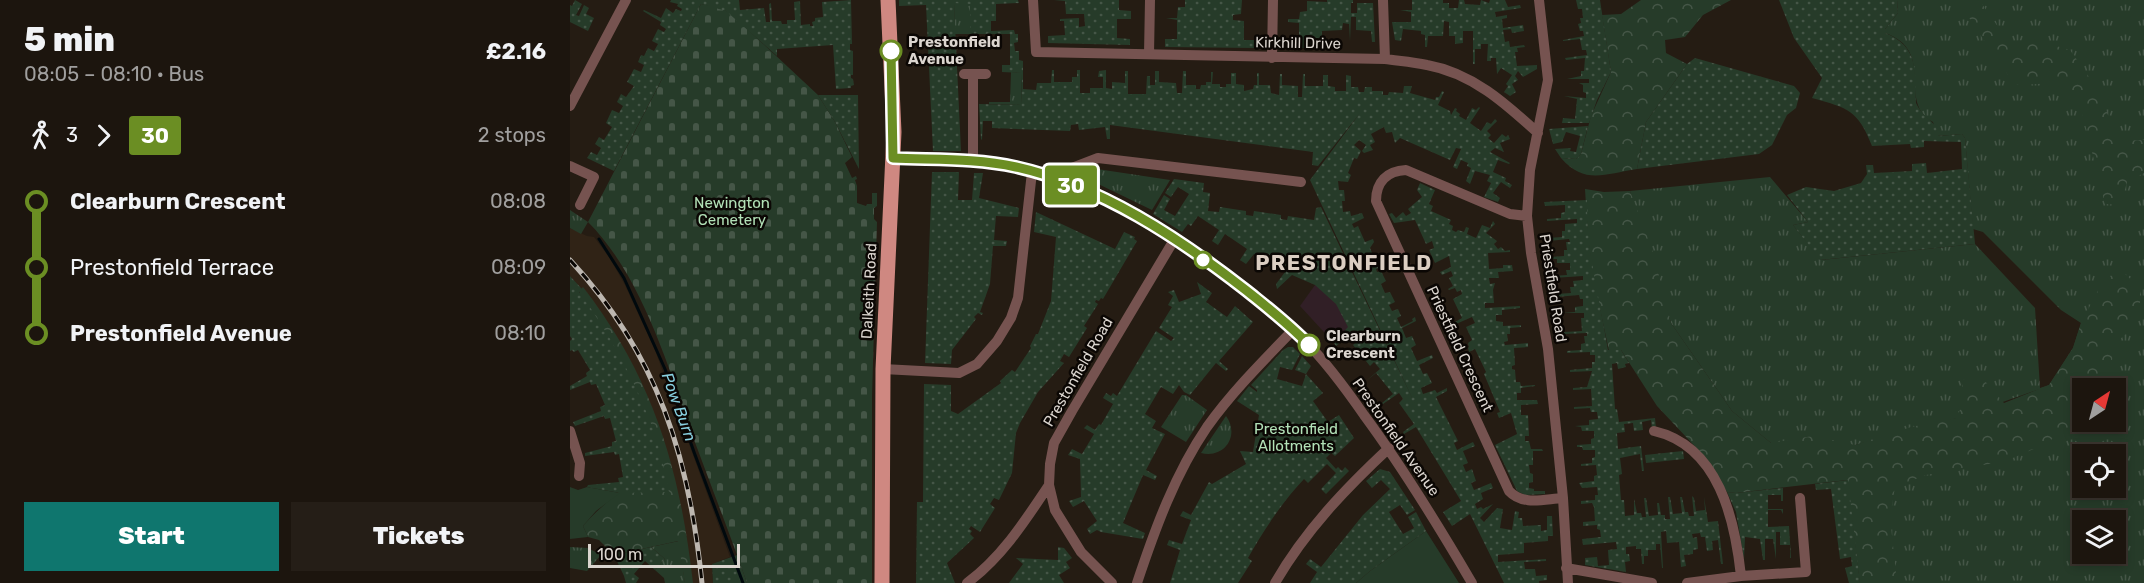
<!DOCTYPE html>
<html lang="en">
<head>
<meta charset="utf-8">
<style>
	:root { --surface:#1c150e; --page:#251e17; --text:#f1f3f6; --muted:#a09f9e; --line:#3a342e; --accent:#0f766e }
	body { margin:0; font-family:Rubik,sans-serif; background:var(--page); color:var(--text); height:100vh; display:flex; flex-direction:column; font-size:22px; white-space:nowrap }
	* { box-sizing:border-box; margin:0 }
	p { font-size:20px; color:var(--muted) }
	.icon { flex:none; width:33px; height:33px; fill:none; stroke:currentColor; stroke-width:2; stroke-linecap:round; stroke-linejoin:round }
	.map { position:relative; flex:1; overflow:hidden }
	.side { display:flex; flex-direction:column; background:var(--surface); width:570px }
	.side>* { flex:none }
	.badge { padding:0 12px; border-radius:4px; font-size:21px; line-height:39px }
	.needle { width:39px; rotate:36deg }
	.buttons { position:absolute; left:1502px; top:378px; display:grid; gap:12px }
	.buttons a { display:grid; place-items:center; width:54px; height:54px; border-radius:0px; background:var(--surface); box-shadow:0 3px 9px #0003,0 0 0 2px var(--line); font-size:30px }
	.scale { position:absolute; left:18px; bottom:15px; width:152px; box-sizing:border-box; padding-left:6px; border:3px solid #dbd5cf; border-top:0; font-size:16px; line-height:21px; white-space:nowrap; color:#dbd5cf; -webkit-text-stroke:4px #0b0704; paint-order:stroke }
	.map>.badge { position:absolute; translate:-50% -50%; box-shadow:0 0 0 3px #fff }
	.legs { display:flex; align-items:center; gap:9px; height:66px; padding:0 24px; font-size:20px }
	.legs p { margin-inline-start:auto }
	.overview { display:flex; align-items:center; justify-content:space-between; height:102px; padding:0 24px }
	h1 { font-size:33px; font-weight:800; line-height:45px }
	.primary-button { display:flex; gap:12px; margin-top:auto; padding:12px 24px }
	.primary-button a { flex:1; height:69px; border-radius:0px; background:var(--accent); color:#fff; font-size:24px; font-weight:800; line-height:69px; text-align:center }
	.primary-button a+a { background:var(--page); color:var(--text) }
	ul { padding:0 24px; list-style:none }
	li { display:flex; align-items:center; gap:21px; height:66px; font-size:22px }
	li i { display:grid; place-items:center; width:9px; height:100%; margin:0 8px; background:currentColor }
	li i::after { content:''; width:15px; height:15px; margin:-8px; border:4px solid; border-radius:50%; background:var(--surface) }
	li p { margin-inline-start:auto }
	li:first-child i { background:linear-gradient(#0000 50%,currentColor 0) }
	li:last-child i { background:linear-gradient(currentColor 50%,#0000 0) }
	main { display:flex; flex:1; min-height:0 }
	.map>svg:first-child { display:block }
</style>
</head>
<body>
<main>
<section class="side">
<div class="overview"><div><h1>5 min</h1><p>08:05 – 08:10 · Bus</p></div><b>£2.16</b></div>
<div class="legs"><svg class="icon" aria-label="walk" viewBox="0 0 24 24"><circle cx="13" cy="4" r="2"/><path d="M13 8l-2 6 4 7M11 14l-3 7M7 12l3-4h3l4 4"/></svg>3<svg class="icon" aria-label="forward" viewBox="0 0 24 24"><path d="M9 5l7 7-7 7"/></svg><b class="badge" style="background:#6b8e23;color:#fff">30</b><p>2 stops</p></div>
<ul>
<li><i style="color:#6b8e23"></i><b>Clearburn Crescent</b><p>08:08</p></li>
<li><i style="color:#6b8e23"></i><span>Prestonfield Terrace</span><p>08:09</p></li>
<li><i style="color:#6b8e23"></i><b>Prestonfield Avenue</b><p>08:10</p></li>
</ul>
<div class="primary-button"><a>Start</a><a>Tickets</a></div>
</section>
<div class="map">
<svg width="1574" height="583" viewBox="0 0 1574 583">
	<defs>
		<pattern id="grass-tufts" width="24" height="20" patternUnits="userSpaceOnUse" patternTransform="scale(1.5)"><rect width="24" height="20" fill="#263b29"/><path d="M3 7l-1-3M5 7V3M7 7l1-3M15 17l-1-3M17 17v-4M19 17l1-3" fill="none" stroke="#455647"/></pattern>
		<pattern id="forest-crowns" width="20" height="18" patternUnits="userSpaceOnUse" patternTransform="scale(1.5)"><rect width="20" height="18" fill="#263b29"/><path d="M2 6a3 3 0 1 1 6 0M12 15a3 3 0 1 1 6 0" fill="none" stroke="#455647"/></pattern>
		<pattern id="cemetery-stones" width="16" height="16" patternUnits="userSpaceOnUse" patternTransform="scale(1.5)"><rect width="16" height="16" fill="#263b29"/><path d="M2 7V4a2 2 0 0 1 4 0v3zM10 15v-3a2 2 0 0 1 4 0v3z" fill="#455647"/></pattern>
		<pattern id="garden-dots" width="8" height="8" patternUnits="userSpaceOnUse" patternTransform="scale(1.5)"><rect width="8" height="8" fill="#263b29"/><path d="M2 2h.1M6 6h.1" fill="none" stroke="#455647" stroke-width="1.8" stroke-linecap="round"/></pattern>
	</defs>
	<rect width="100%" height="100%" fill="#251c13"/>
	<path fill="#311f26" d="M755 271 790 328 764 343 730 306Z"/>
	<path fill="#302316" d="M0 228 17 236 24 237 39 257 55 285 85 350 160 557 142 564 143 583H115L99 492 11 288 0 276Z"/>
	<path fill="url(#grass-tufts)" fill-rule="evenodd" d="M1327 0H1574V583H1290L1278 480 1470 389 1387 418 1285 445 1201 443 1162 411 1101 323 1060 191 1200 177 1238 222 1223 225 1251 260 1405 244 1465 308 1470 388 1479 385 1503 348 1511 323 1491 310 1413 232 1403 229 1395 138 1392 134 1367 136 1363 122C1326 102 1367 51 1315 33V29L1328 13ZM1512 388H1545V422H1512ZM1512 454H1545V488H1512ZM1512 520H1545V554H1512Z
		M384 3H400V34H385Z
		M441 72 452 73 451 105 419 104V102H440Z
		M527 169 600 180 582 210 522 181 520 177 522 172Z
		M0 210 18 222 11 234 0 228Z
		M612 395H616L637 410 616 442 591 427Z
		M656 416C670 435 655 459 631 453Z
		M109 541 115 583H95L94 578 85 570 95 559 81 547Z
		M0 547 18 548 31 555 17 571 0 568Z"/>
	<path fill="url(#forest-crowns)" d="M1071 0H1161L1133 15 1115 37 1095 40 1096 53 1117 64 1076 122 1067 169C1034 174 1015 185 991 158L1006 159 1011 154 1021 116 1041 72 1032 15 1051 14Z
		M1390 0H1417L1412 4 1438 41 1466 40 1500 50 1526 87 1549 141 1574 140V173L1557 182 1551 205 1535 204 1512 112 1490 83 1445 85 1402 23Z
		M1015 189 1034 192 1060 191 1082 249 1101 323 1162 411 1201 443 1243 436 1285 445 1341 427 1386 418 1395 400 1391 379 1414 380 1434 403 1479 385 1503 348 1511 323 1535 277 1554 273 1570 288V318L1544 346 1539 382 1535 388H1512V418L1475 444 1436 461 1356 475 1325 487 1320 517 1327 583H1290L1277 480 1166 493 1157 492 1134 456 1087 406 1051 350 1039 351 1023 276 1018 237Z
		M13 287C84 379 110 470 123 583H115L108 541 44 555 29 540 18 537 13 526C30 506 52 491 71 472L9 291Z"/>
	<path fill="url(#cemetery-stones)" d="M131 4 151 8 160 13 248 95 265 122 282 157 275 163 282 178 286 176 287 179 285 180 287 186V203L296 206 297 204H302V193H307V206L304 208V219L307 222 302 397V583H177C160 534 141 486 123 437 98 366 72 276 18 222Z"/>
	<path fill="#263b29" d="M0 487 8 490 17 487 50 493 26 511 13 526 18 537 0 539Z
		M856 531 889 583H786L800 571Z"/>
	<path fill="url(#garden-dots)" d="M5 0 12 4 6 15 9 16 14 5 19 8 16 14 24 18 18 31 0 22V5L2 6Z
		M101 0H169L170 10 194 8 196 22H200L199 4 201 3 202 21H211L212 24H217V20H225L224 2 230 1 231 25 240 24V26H243L242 22 245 21V18L253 17 252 2 281 0 282 44H280V50L283 51V75H281V78L283 79 284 85 281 86V88L266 89 263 45 207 49V56L156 11 131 4 44 171 17 158 21 152 27 155 31 148 25 144 29 137 34 140 42 127 36 123 42 110 49 113 53 106 47 102 51 94 56 97 64 86 57 82 64 69 71 72 74 65 68 62 71 55 74 56 78 48 84 51 88 44 82 41 88 29 94 32 96 29 90 25 91 22 73 11 74 10 91 18 96 8 103 13 106 9 111 11 112 9 107 6 108 4 100 2Z
		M329 0H448L449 3 426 4V21H421V31L444 30 445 34H448V42L444 43 445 51H449V60L453 61V89L466 90 467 83H481L482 70H484V82H502V77H507V70H510V93H520V88H533V77H528L529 71 536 70V88L542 89V82L555 83V71H558V94H576L577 76H580V85H585V71H589V82L606 83 607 93H612L613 71H616V85H626V89H630L631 85H636V82H641V72H643L642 84H650V87H656V84H661V73H666V84L674 85V91L683 89 684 85H687V73H689V85H700L701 93 709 95 710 74H712V85L728 86V97H732L733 74H735V86H753V75H758V86L765 87V91H776V75L781 76V87H788L789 92H794L795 87H802V91H813V95H818L819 92 833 93 834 86H842L840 93 865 100 866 97H869L872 91 874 92 868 105 880 111 881 115 885 108 887 109 886 111 890 114 889 116 896 120 902 108 906 110 909 107 910 108 900 123 911 131 917 122 921 124 925 119 927 121 917 131 921 135 918 138 924 143 932 134 936 137 938 135 940 139 930 143 934 152 925 148 920 152 940 163 939 164 928 160 923 172 936 178 935 181 942 185 940 188 931 182 923 193 930 198 928 202 914 197 921 183 917 181 920 175 905 171 900 184 896 181 901 168 897 166 898 163 891 160 887 169 883 167 891 149 886 148 880 160 830 138 825 143 822 132 816 133 814 127 801 134 805 142 800 145 803 150 794 153 792 151 796 145 789 140 784 145 791 151 787 159 784 158 778 173 781 175 778 182 768 181 769 190H774L775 201H772L773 212 780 211 781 216 792 213 794 218 782 224 784 228 788 226 795 242 803 239 804 242 800 248 803 255 801 257 804 263 807 261 809 268 806 269 807 272 811 271 816 281 811 284 815 293 820 292 825 302 819 305 822 311 828 309 831 316 827 318 831 327 843 321 842 319 845 317 846 321 832 328 836 338 842 336 846 345 841 348 847 361 862 355 863 358 849 365 853 374 857 373 862 383 851 388 853 394 865 390 867 393 877 388V391L866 397 888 441 884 443 887 450 903 442 905 446 893 451 898 463 893 465 896 472 902 469 906 481 901 483 904 490 921 483 923 488 911 493 913 499 905 504 907 509 911 507 913 509 923 504 910 518 914 522 927 508 933 509 930 528 942 530 945 511 949 512 948 518H952L953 526 971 525V531L977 530V516H982L983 536H978V541L954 543V553L928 555V562L976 559V561L954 562 955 569H965L966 576 977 575V580L969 581V583H934L900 514 882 526 873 512 891 501 846 427 834 434 833 432 844 424 829 403 833 399 829 393 813 404 812 403 823 394 806 373 796 381 810 369 804 362 800 366 783 345 787 341 781 334 766 346 764 343 770 339 769 337 778 327 766 304 745 285 722 275 707 289 706 284 715 272 708 267 705 270 684 254 676 264 670 260 677 249 655 234 648 245 642 241 649 230 628 216 621 226 618 224 612 232 583 214 594 195 600 199 594 210 605 216 619 194 608 187 601 197 595 193 604 179 634 183 633 192 640 193 638 211 649 212 650 207 676 211V215L683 216 684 211 711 215V219L717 220 718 216 744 220 746 208 751 207 845 404 740 180 790 113 748 166 742 165 743 152 540 125V139H537L535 127 509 130 508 124 501 125 500 131 422 128V121H413L412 140 411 139 409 104 451 105 452 73 432 72V65H440V34H400V4L384 3 391 151H363L356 5 329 6Z
		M484 0H549V10L561 11V19H547V38L560 39V45L478 43V36L495 35 494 21H490V19L509 18V27L515 26 514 14H496L495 1Z
		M615 0H672L671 14 663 15V20L674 21V40H686V48L595 47V39H607V20L596 18H607L608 7H615Z
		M757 0H783V3H781V13H787V3H803L805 42H802L801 31 786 30V17H781L780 41 779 24 773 23 772 30 752 31V48H718V40H729V23L718 22V19H729L730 12 737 11V1L757 2Z
		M842 0H873V3H879V8H888L889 0H894L895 4 910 5 911 0 919 3 920 0H935L938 7 950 5 951 8 925 12 926 17 937 15V18L932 19 933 28 953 25 954 31 942 33 941 29 933 30 935 42 939 41 940 47 954 45 955 47 947 48 948 52H945L947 66 967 65V69L953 77 948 71 945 76 948 80 942 84 946 92 940 96 934 92 938 86 936 84 942 75 931 68 927 74 926 58H921V61H917L918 44H911V49H905V64H903V31H893V43L885 44V36H879V22L874 21 873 36H858L857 47H855V35L851 34V31L833 29 831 41 825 40 822 22H841V12L830 10H842Z
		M1006 0H1030L1041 72 1027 100 1019 123H992L993 118 1005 119 1007 99 994 96 1016 98V93L1013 92V85L1009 83H1019V79H997L1011 76V71H1014L1015 58 996 60 995 58 1017 55 1016 50H1012L1010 39 993 41V40L1014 36 1013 31H1010L1008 24 1011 23 1010 18H1013L1012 9H1008Z
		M1209 0H1327L1328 13 1315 29V33C1349 46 1345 72 1346 103 1353 117 1359 117 1366 127L1368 136 1392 134 1395 138 1405 244 1250 260 1223 225 1238 222 1217 195 1236 187 1264 191 1291 183 1297 174 1296 165H1303L1304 173 1342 171V164L1356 163 1357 173 1392 169 1391 142 1354 141V147L1341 148 1340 144 1302 146C1288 110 1278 108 1242 98L1252 78 1224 38Z
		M1125 58 1224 86 1230 93 1226 108 1217 115 1202 145 1189 154 1067 169 1076 122 1117 64Z
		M248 95H288L289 169 265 122Z
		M1018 126 1011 154 1006 159 991 158 985 149 1001 148 1000 151 1006 152 1010 136 996 132 992 142 983 144 979 129Z
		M362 172H389L388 200H402L404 173H413L409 198 449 208 448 217 426 216 424 240 437 241 436 246H423L420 284 410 312 413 313 412 315 408 313 404 317 406 319 382 350 381 364 355 363Z
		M850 183 865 190 859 204 863 206 861 211 881 220 879 224 883 226 882 230 886 232 888 230 894 232 896 227 899 228 897 234 906 238 912 225 920 228 923 221 925 224 916 233 927 241 924 244 928 249 931 247 935 251 940 250V252L918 253 919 269 933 268V265H942L943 271 928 272 929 278H919L920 284 925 283 923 290 924 303H915V308L950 306V308L932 310V315H926V321L933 322V326L951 325V327L940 328V334H937L938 341 934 342 935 345 958 343V347L944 348 945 365 942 366V369L945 370 946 382H950L951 386 965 385V386L951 388V393H947V400H967L968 404 951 405V415H958L959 436H955V441H959L961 449H972L973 451H963V465H959L960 473 963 474V482L959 483V488L964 489V491H975V494L955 495 947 491 925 445 947 434 941 413 929 418 927 413 930 412 914 374 916 372 905 349 899 352 898 348 899 347 898 343 902 340 896 327 905 323 902 317 886 324 885 322 892 318 883 299 892 294 891 290 887 292 885 288 879 290 878 289 883 286 879 278 883 276 881 271 872 275 870 272 881 267 879 256 865 263 859 250 864 248 862 241 856 244 845 220 824 223 819 214 822 213 826 218 833 212 836 216 841 213 838 209 852 197 847 190Z
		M1017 200C1016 251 1030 300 1038 350H1051L1059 363 1055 364 1056 367 1048 369 1047 363 1042 364 1045 409H1047L1049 422 1085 418 1086 428 1082 429 1081 420 1072 422 1073 430 1064 431 1063 423 1054 424 1055 432 1047 433 1048 449 1071 446 1074 471H1072L1070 454 1050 458 1052 474 1049 475 1051 500H1054L1055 516 1064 515V499L1067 513H1071L1072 517H1076L1074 498H1076L1079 516 1088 515 1087 503H1089L1091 515H1095V519H1100L1098 497H1100L1103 514 1112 513 1110 497H1112L1115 512H1118L1119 516H1124L1122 496 1124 498 1126 511 1135 510 1134 497 1138 522 1148 521 1153 564H1151L1148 540 1142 541 1143 550 1137 551 1135 537H1131L1130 533 1122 534 1123 538 1127 537 1128 549 1123 550V554L1114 555 1116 566 1111 567 1109 542 1097 543 1096 531 1091 532 1093 568H1092L1090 544H1086V550H1078V556H1074V564H1072L1071 549H1066V546L1056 547V554H1059L1060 561 1055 562 1056 572 1015 565V558L1027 557 1028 566 1039 565 1038 550 1047 549 1046 542 1013 545 1012 539 1031 537 1030 530 1027 529V525L1013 526V522L1025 521 1024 507 1022 503 1011 504V501L1025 500V495H1028L1027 487 1012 488 1009 483 1024 481V476L1027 475 1026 465 1011 466V464L1022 463V458L1025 457V450H1013L1012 447H1007V445L1021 444V439L1024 438V431H1012L1011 427 1005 426 1019 425V420L1028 419 1027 412H1021L1020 408 1004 409V407L1022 406 1021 389 1003 390V388L1017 387 1022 371 1000 372V370L1022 368V362H1025V355H1020V352L997 353V351L1011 350V344L1015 343 1014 336H1017V333L994 334V332L1012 331 1011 318H1014V313H991L1005 312V307L1013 306V299H1010L1009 295 986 297V294L1001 293 1000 287H1004L1003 281 1013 280V276L983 278 982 276 997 275 996 270H1000V263H987V259H980V257L994 256V250H997L996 242H1000L999 239 978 241V238L992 237V231H995V224L1007 223V219L977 221V219L991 218V213L995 212V205L975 206 974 202Z
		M466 212 545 249 554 232 565 237 564 239 567 241 533 299 531 298 529 301 526 300 525 302 528 304 514 326 517 328 499 357 494 354 490 361 494 363 468 392 450 423 446 433 442 473 429 500 424 498 420 504 425 508 410 532 401 526 399 529 402 531 400 534 404 538 377 563 385 583H346L347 502H353L354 384 381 385V411L388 414 431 383 430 381 442 370 445 372 461 348 460 346 466 334H468L481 301 486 237 464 232Z
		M0 276 12 289 9 292C38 331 62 375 80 421 89 444 94 468 99 492L50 493 17 487 18 485 49 482 48 478 53 477 49 454 45 455 44 452 15 456V453L42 446V442L46 441 40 418 35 419 34 416 5 426 3 422 31 411 30 407 35 405 26 384 21 385 20 382 0 390V386L17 376 16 373 20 370 8 350 4 352 2 350 0 351V341L2 339 0 336Z
		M627 282 642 293 636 302 657 317 665 306 683 322 649 361 658 369 656 371 646 363 620 395 614 392 609 385 603 394 591 387 575 414 586 421 582 428 595 434 576 470 587 476 585 480 573 475 553 523 575 533 573 539 531 532 527 530 520 534 517 529 527 521 514 501 503 507 499 501 511 497 510 459 498 455 502 449 512 454 524 434 514 428 517 425 525 430 529 424 531 425 543 404 533 398 536 393 541 396 543 393 547 396 586 331 601 341 604 338 589 328 602 307 598 305 603 296 598 292 604 290 609 302 631 294Z
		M718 347H723L730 354 722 370 710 367 707 379 732 386 736 374 725 370 732 356 741 366 736 374 753 393 743 401 758 422 769 415 784 438 765 456 761 453 756 458 766 469 768 467 772 471 775 467 779 471 756 494 751 489 766 473 757 464 738 483 734 479C713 501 693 531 678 558L682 561 668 583H600L610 550 597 545 599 540 612 544 621 520 610 516 613 511 621 515 639 482 642 484 676 464 670 451 683 452 689 415 667 401 679 386 687 392V390L681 385 713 350Z
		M1113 451 1114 459 1076 463 1075 455Z
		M810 469 820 472 845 510 837 515 830 505 819 512 833 534 844 528 838 517 846 512 856 531 800 571 786 583H740L747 572 736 564 740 559 751 567 793 515 820 489 811 480 802 488 796 481Z
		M1278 480 1290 583H1279L1275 568 1282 566 1281 557 1270 559 1261 489 1246 490 1245 484Z
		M1213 488V501H1211V495H1198V509H1213V514L1211 510H1198V527L1219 526 1221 558H1220V545H1210V532H1206V559L1203 539H1195V560H1193L1190 539 1175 537 1174 559 1166 512 1157 492 1166 493Z
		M81 547 95 559 85 570 75 561 64 574 69 578 66 583H56L54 576 44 555Z
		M488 547 494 548 502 558 496 562 500 568 489 575 494 583H439L453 564 446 558 488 560Z
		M167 555 177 583H143L142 564Z"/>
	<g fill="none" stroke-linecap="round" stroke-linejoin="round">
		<path stroke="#00090d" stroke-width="3" d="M29 239 54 278 95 369 124 452 173 583"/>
		<path stroke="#765350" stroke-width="10" d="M463 0 466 52 815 59C829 61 843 62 857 65 902 73 935 103 968 133
			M813 0 815 59
			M969 0 978 80 960 170 957 216 961 253 978 349 993 498 998 583
			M579 54 580 0
			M702 58 703 0
			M394 74H416
			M0 106 56 0
			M323 158C364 160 405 158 445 167 505 180 559 210 609 243 653 273 697 303 735 341 757 363 776 389 794 415 834 469 868 525 902 583
			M403 160V74
			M0 166 24 177 10 205
			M489 180 502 168 528 158 731 182
			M957 216 940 214 836 170C817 171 806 182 806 201L939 491C953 506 974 499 993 498
			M313 369 389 373 407 364 427 341 441 318 448 298 462 172
			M0 431 10 463 9 476
			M1084 431C1149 446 1165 520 1171 576
			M996 568 1082 583
			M397 583C432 557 455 521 479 485
			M542 583 511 552 485 510 479 485 480 464 484 443 502 411 604 240
			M567 583C585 529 605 474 637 427 662 392 693 361 723 330
			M705 583C735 531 775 489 819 448
			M1117 583 1171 576 1236 572 1230 498"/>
		<path stroke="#cf8881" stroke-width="15" d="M312 583 313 369 324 132 318 0"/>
		<defs>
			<path id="rail" d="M0 260C88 355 119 456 132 583"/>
		</defs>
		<use href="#rail" stroke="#bdb7b0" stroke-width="5"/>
		<use href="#rail" stroke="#0b0704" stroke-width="3" stroke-dasharray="9" stroke-linecap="butt"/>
	</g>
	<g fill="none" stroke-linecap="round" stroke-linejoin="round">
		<defs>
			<path id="line-1" d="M321 51 323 158C364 160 405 158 446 167 531 186 609 238 677 291 698 308 720 325 739 345"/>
		</defs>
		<use href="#line-1" stroke="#fff" stroke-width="14"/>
		<use href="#line-1" stroke="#6b8e23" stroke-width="9"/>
	</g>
	<g fill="#fff" stroke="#6b8e23" stroke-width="3">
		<circle cx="321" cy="51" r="10"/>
		<circle cx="633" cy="260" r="8"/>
		<circle cx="739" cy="345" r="10"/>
	</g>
	<g text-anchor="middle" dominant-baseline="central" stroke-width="5" stroke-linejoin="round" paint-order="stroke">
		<g font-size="15" font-weight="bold" fill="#dbd5cf" stroke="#0b0704" text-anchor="start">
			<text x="338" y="42">Prestonfield<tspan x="338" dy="17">Avenue</tspan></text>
			<text x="756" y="336">Clearburn<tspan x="756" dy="17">Crescent</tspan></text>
		</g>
		<g font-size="15" fill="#dbd5cf" stroke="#0b0704">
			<text transform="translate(728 43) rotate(1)">Kirkhill Drive</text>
			<text transform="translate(983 288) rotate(81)">Priestfield Road</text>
			<text transform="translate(299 291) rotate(-87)">Dalkeith Road</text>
			<text transform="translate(890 349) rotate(65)">Priestfield Crescent</text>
			<text transform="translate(508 372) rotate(-60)">Prestonfield Road</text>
			<text transform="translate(826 437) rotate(55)">Prestonfield Avenue</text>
		</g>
		<g font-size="15" fill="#b2e1b7" stroke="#0b0704">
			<text x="162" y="203">Newington<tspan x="162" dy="17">Cemetery</tspan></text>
			<text x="726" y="429">Prestonfield<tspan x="726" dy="17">Allotments</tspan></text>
		</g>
		<g font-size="16" font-style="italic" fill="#88d0e0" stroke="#0b0704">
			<text transform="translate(109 407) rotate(70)">Pow Burn</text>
		</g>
		<g font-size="21" font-weight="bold" letter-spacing="1.5" fill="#dbcec2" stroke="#0b0704">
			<text x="774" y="262">PRESTONFIELD</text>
		</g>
	</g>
</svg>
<div class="buttons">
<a><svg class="needle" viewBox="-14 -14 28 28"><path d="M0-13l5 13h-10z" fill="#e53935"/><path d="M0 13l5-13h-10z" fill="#a09f9e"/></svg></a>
<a><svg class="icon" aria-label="locate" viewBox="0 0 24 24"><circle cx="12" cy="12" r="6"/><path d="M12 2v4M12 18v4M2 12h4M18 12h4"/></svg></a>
<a><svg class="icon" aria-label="layers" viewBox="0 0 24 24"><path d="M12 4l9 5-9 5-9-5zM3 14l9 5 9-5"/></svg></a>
</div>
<div class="scale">100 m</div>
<b class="badge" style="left:501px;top:185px;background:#6b8e23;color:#fff">30</b>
</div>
</main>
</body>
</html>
